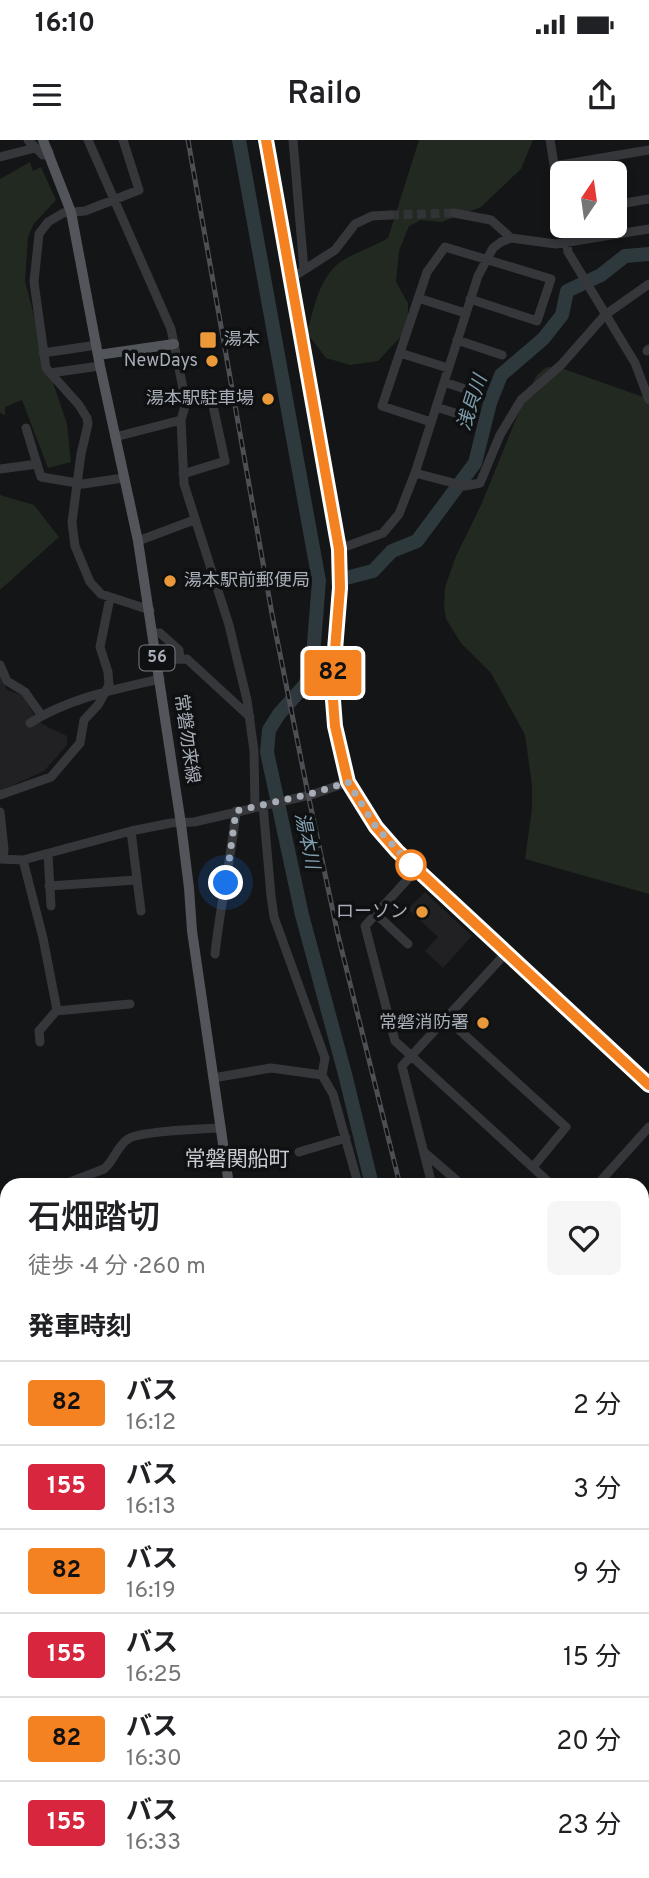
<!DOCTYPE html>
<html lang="ja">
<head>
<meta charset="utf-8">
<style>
	:root { --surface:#fff; --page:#f6f6f6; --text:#202124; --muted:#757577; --line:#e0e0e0 }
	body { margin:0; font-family:Overpass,"Noto Sans JP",sans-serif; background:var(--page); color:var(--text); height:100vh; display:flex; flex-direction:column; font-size:26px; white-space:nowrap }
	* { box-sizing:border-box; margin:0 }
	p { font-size:23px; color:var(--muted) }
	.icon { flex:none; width:38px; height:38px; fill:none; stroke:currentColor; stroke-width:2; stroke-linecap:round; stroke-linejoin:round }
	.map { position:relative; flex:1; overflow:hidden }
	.drawer { position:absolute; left:0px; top:1038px; width:649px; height:702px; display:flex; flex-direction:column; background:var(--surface); border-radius:21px 21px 0 0; box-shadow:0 4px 10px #0003 }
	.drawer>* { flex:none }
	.badge { padding:0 14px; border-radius:5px; font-size:24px; line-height:46px }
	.needle { width:46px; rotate:13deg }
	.fabs { position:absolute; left:550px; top:21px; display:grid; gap:14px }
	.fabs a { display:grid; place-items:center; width:77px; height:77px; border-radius:10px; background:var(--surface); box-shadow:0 4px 10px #0003; font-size:35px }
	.you { position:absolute; width:35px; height:35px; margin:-18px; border:5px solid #fff; border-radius:50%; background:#1a73e8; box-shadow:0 0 0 10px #1a73e833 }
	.map>.badge { position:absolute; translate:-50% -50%; box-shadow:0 0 0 4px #fff }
	h2 { padding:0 28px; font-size:26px; line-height:63px }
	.round { display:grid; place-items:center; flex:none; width:74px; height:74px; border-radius:10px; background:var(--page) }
	.head { display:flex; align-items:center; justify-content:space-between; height:119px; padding:0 28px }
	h1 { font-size:33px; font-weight:600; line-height:52px }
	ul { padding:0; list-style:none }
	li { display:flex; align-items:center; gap:21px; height:84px; padding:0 28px; border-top:2px solid var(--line) }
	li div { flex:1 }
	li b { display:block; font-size:26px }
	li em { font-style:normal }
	li .badge { min-width:77px; font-weight:700; text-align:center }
	.status { display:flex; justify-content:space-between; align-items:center; height:49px; padding:0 35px; background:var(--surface); direction:ltr }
	.status svg { height:19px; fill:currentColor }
	header { display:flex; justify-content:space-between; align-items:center; height:91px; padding:0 28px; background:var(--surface); font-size:32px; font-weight:600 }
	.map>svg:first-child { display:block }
</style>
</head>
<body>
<div class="status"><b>16:10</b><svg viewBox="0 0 49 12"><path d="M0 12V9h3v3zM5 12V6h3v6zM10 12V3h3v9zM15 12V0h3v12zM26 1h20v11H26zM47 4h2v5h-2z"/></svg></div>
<header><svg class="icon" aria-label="menu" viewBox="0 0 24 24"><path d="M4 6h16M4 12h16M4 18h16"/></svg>Railo<svg class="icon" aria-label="share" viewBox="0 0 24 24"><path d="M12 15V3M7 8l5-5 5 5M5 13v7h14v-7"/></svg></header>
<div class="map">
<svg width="649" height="1738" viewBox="0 0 649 1738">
	<rect width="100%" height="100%" fill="#141516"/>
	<path fill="#212123" d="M0 534 7 550 24 556 35 577 42 584 67 596V605L44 631 0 651Z
		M425 752 472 796 443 828 425 811 438 797 408 769Z"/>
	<path fill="#212921" d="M419 0H533L521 29 481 67 442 82 421 80 409 86 399 111 396 142 408 163V189L378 221 350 225 326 218 307 193C313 171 319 138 339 123 353 113 373 107 388 98Z
		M30 22 33 31 41 27 56 60 33 85 28 97 25 141 45 219 67 284 71 322 48 328 22 260 5 267V275L0 273V39Z
		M547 227 561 228 649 259V754L525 719 532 669V645L525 595 491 533 461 503 446 479 444 467 445 447 456 416 481 365 523 262 537 235Z
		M0 355 34 365 59 397 0 450Z
		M105 1733H215L217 1738H109Z"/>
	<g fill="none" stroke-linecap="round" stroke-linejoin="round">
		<path stroke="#2e393e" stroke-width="14" d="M239 0 319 441 312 528 305 545 279 574 269 590 267 612 302 775 345 934 372 1045
			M346 438 373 431 392 411 417 401 475 323 490 263 501 235 543 199 562 175 567 151 601 135 625 116 649 114
			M385 1738 386 1732"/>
		<path stroke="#313336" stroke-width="9" stroke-dasharray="9 4.5" stroke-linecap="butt" d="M390 75 454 73"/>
		<path stroke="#36373b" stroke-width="9" d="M28 0 43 15 49 12
			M88 0 171 189 186 263 181 280 184 344 229 485 247 560 254 611 255 667
			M123 0 139 50 85 71 63 73 48 82 39 94 34 142 46 228 79 265 87 278 88 284 81 314 72 382 75 406 90 442 101 454 150 470
			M293 0 304 130
			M550 0 562 73
			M0 17 35 8
			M554 26 649 10
			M614 65 649 59
			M454 73 491 80 511 98
			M564 86 568 112 635 223 649 260
			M290 139 335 110 355 84 372 76 390 75
			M418 158 465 173
			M457 200 502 215
			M647 211 649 209
			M43 213 97 205
			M400 213 448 228
			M50 233 100 226
			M444 242 474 252
			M436 267 468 277
			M431 282 382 266 427 132 445 107 551 139 537 181 470 159
			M26 288 41 337 83 344 123 338
			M115 297 181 280
			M0 329 37 324
			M415 333 465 346 480 343 500 295 521 260 561 225 605 175 649 144
			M183 334 225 321 212 261
			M138 401 194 380
			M339 409 383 393 399 374 415 333 478 136 493 108 501 102 511 98 556 104 649 89
			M153 493H160L179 510 180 518
			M157 520 187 519 250 577
			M0 525 7 541 25 552 42 576
			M30 583C69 558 116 549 160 539
			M0 655 51 637 80 603 84 580 98 565 109 545 108 532 100 507 110 458
			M263 665 271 756 274 777 325 918 322 935 333 954 357 1040
			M0 672 4 709 3 719
			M131 691 141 771
			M48 714 51 766
			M0 719 23 720 131 691 171 683 194 682 314 654 348 642
			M23 720 43 798 57 870 39 891 40 902
			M416 730 365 786 395 901 552 1045
			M49 746 136 740
			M376 774 408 804
			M215 814C220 766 231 719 236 671
			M56 871 130 864
			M446 878 566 987 533 1027
			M213 938 271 928 322 935
			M299 1012 346 998
			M425 1013 462 1045
			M62 1045 104 1029C114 1021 117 1006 128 999 140 991 202 989 221 988
			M432 1045 402 926 506 813
			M597 1045 649 987
			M4 1062 7 1070
			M0 1113 7 1115
			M642 1127 649 1133
			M642 1156 649 1149
			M0 1260 7 1298
			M0 1341 7 1339
			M642 1348 649 1350
			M0 1391 7 1390
			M649 1401 647 1406 649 1416
			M0 1440 7 1439
			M0 1489 7 1488
			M642 1568 649 1567
			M0 1590 7 1589
			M0 1600 7 1634
			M0 1679 7 1678
			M642 1710 648 1738
			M0 1729 7 1728
			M27 1732 28 1738
			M96 1732 97 1738
			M562 1732 563 1738
			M597 1732 598 1738
			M253 1738V1732
			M409 1738V1732"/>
		<path stroke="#52555a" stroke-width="10" d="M43 0 71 72 100 226 138 401 181 684 189 748 192 791 229 1045
			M266 0 339 409C342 456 332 502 332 550 332 615 354 664 397 711L649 946
			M98 215 174 204
			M302 1738 304 1732"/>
		<defs>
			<path id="rail" d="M188 0 272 474 308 654 338 795 400 1045
				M576 1732 577 1738"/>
		</defs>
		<use href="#rail" stroke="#4d4f54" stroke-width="5"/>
		<use href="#rail" stroke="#0f1011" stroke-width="2.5" stroke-dasharray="8" stroke-linecap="butt"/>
	</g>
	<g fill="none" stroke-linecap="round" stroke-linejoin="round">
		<defs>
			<path id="line" d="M266 0 339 409 340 448 332 547 335 586 348 642 376 687 397 711 649 945"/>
		</defs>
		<use href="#line" stroke="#fff" stroke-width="16"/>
		<use href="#line" stroke="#f58220" stroke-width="10"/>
		<path stroke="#a7adb6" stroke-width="7" stroke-dasharray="0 12.6" d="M226 743 236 671 314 653 348 642 376 687 416 730 411 725"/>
	</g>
	<g fill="#e99939" stroke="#0f1011" stroke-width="2.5">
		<rect x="199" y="191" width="18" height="18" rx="3.5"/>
		<circle cx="212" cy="221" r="7"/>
		<circle cx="268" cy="259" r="7"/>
		<circle cx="170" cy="441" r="7"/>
		<circle cx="422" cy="772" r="7"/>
		<circle cx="483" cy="883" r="7"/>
	</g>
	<circle fill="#fff" stroke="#f58220" stroke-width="3.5" cx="411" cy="725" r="14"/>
	<g text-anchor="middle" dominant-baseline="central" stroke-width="7" stroke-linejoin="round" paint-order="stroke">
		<rect fill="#0f1011" stroke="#797e84" stroke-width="2" x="139.5" y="505.5" width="35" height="25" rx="5"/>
		<g font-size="16" font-weight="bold" fill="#a7adb6">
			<text x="157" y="518">56</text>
		</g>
		<g font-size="18" fill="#a7adb6" stroke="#0f1011" text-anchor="end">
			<text x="224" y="200" text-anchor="start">湯本</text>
			<text x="198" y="221">NewDays</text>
			<text x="254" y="259">湯本駅駐車場</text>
			<text x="184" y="441" text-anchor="start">湯本駅前郵便局</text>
			<text x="408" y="772">ローソン</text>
			<text x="469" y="883">常磐消防署</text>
		</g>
		<g font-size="18" fill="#a7adb6" stroke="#0f1011">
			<text transform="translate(186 599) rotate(82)">常磐勿来線</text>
		</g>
		<g font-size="19" font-style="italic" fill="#7f9faf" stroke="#0f1011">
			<text transform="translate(473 263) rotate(-72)">浅貝川</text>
			<text transform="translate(306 701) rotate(78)">湯本川</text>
		</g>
		<g font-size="21" fill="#c8ccd2" stroke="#0f1011">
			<text x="237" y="1020">常磐関船町</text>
		</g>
	</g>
</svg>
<div class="fabs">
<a><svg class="needle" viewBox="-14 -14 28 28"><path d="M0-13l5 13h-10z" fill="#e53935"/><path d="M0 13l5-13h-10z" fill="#757577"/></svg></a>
</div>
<div class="you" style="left:226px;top:743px"></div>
<b class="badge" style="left:333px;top:533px;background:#f58220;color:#111">82</b>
<section class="drawer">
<div class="head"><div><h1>石畑踏切</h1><p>徒歩 · 4 分 · 260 m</p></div><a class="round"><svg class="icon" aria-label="heart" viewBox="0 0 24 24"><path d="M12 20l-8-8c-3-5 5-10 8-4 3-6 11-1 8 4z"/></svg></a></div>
<h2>発車時刻</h2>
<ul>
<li><span class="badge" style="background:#f58220;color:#111">82</span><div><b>バス</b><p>16:12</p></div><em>2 分</em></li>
<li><span class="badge" style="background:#d7263d;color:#fff">155</span><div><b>バス</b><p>16:13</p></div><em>3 分</em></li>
<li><span class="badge" style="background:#f58220;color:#111">82</span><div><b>バス</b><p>16:19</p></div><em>9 分</em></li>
<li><span class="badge" style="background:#d7263d;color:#fff">155</span><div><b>バス</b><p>16:25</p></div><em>15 分</em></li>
<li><span class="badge" style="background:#f58220;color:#111">82</span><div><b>バス</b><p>16:30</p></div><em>20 分</em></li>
<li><span class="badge" style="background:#d7263d;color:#fff">155</span><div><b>バス</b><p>16:33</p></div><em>23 分</em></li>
</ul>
</section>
</div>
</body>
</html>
